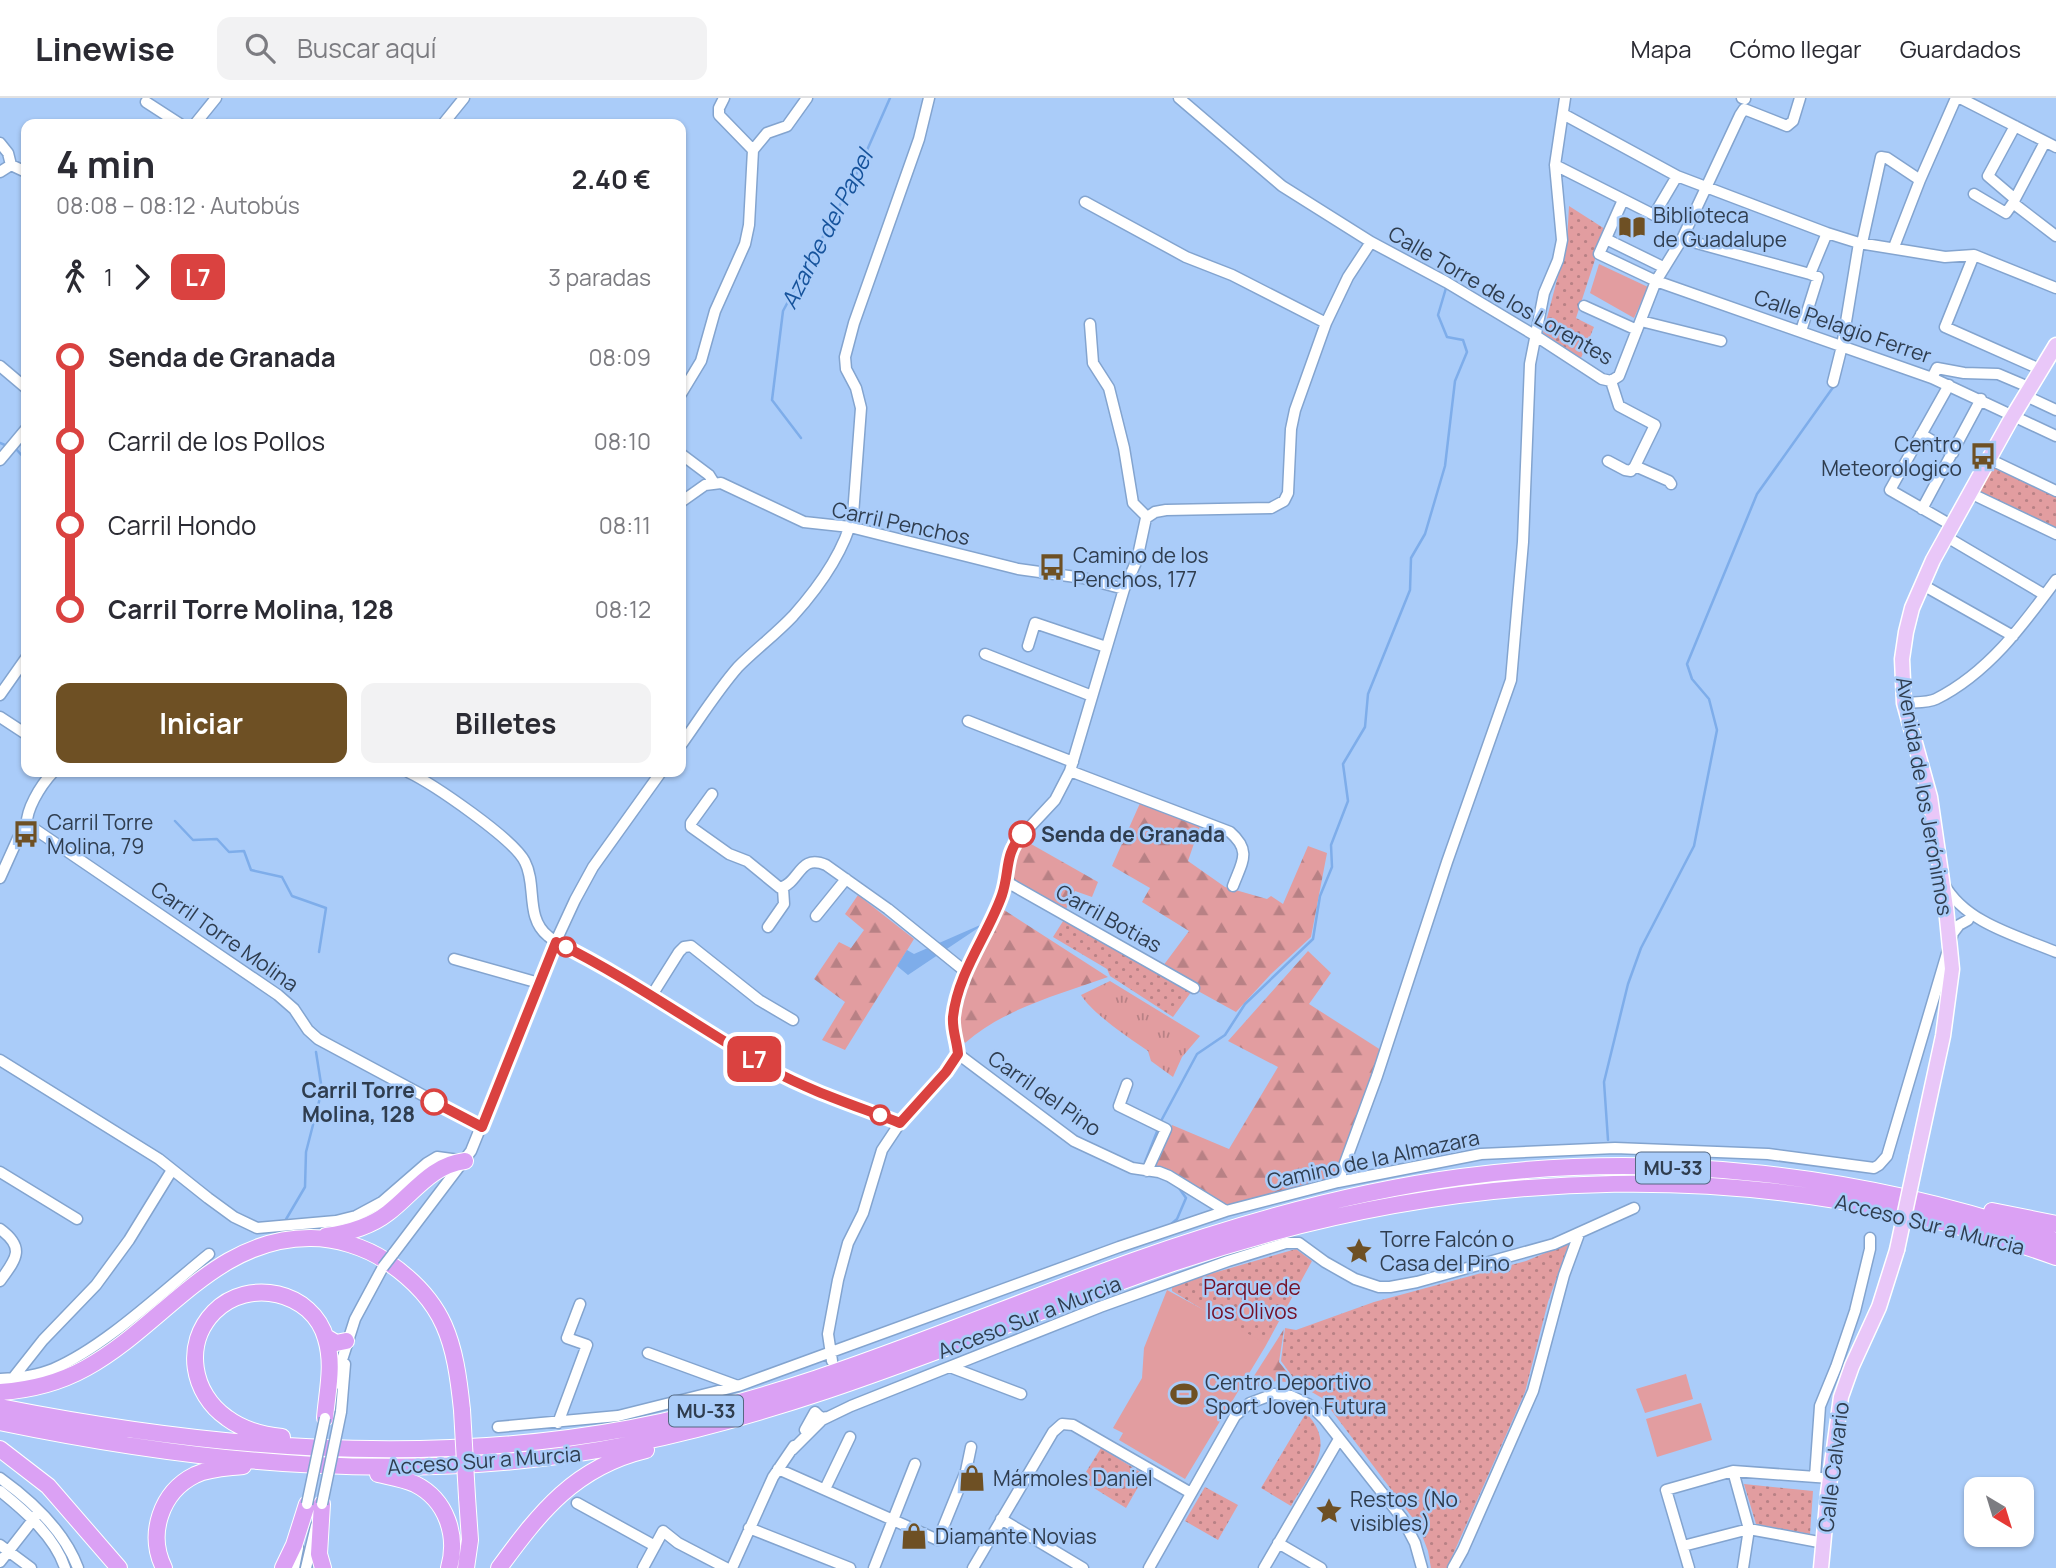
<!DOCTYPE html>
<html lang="es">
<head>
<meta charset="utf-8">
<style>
	:root { --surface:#fff; --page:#f2f2f3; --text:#2b2b33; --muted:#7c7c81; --line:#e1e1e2; --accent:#6e5024 }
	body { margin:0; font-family:Manrope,sans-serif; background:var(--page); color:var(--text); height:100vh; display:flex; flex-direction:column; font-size:26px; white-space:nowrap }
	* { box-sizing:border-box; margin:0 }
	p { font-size:23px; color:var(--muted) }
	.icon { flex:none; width:38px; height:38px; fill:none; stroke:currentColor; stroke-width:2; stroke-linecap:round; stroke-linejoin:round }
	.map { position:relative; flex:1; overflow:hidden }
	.drawer { position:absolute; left:21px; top:21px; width:665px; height:658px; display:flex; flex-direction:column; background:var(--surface); border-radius:14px; box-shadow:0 2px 5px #0004 }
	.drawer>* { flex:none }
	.badge { padding:0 14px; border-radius:10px; font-size:24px; line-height:46px }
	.needle { width:46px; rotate:142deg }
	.buttons { position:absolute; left:1964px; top:1379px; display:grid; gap:14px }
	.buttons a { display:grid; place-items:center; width:70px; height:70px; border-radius:14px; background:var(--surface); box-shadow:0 2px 5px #0004; font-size:35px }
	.map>.badge { position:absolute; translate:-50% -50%; box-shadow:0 0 0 4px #fff }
	.legs { display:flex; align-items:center; gap:10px; height:77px; padding:0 35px; font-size:23px }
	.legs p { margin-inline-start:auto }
	.overview { display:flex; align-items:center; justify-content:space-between; height:119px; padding:0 35px }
	h1 { font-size:38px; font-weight:700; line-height:52px }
	.cta { display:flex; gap:14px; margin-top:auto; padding:14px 35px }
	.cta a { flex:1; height:80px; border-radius:14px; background:var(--accent); color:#fff; font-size:28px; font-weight:700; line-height:80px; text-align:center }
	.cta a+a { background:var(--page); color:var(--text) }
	ul { padding:0 35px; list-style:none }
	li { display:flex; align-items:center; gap:24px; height:84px; font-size:26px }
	li i { display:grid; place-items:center; width:10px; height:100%; margin:0 9px; background:currentColor }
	li i::after { content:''; width:18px; height:18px; margin:-9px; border:5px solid; border-radius:50%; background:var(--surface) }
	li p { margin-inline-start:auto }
	li:first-child i { background:linear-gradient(#0000 50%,currentColor 0) }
	li:last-child i { background:linear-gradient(currentColor 50%,#0000 0) }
	header { display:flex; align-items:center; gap:42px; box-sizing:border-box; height:98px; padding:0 35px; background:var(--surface); border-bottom:2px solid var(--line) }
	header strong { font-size:33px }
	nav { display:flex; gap:38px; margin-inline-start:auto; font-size:24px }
	.search { width:490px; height:63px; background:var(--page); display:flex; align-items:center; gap:18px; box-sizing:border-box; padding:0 24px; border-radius:14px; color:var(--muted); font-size:26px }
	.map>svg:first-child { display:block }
</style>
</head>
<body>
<header>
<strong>Linewise</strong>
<div class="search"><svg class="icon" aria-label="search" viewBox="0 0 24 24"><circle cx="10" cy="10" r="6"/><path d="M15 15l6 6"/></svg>Buscar aquí</div>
<nav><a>Mapa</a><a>Cómo llegar</a><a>Guardados</a></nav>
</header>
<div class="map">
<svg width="2056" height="1470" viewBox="0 0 2056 1470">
	<defs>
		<pattern id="grass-tufts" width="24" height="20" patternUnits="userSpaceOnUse" patternTransform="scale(1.75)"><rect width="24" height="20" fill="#e29da0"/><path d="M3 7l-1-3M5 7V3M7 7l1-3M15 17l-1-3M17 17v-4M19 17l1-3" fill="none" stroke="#b88185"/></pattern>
		<pattern id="forest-firs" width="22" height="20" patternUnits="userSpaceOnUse" patternTransform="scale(1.75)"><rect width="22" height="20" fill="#e29da0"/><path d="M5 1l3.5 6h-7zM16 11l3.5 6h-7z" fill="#b88185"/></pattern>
		<pattern id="park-dots" width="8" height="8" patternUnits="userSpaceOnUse" patternTransform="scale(1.75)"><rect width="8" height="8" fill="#e29da0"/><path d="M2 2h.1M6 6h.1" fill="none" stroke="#b88185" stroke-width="1.8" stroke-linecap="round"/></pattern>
	</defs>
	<rect width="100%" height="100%" fill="#aaccf9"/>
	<path fill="url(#grass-tufts)" d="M1110 883 1200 938 1182 959 1173 979 1151 963 1148 953C1129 940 1093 916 1081 897Z"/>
	<path fill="url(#forest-firs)" d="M1141 703 1200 728 1188 763 1225 789 1267 801 1271 798 1283 806 1308 748 1327 755 1311 839 1271 876 1236 914 1160 872 1189 833 1142 804 1150 790 1112 768Z
		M1024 742 1098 784 1092 799 1075 793 1063 817 1008 784 1009 758Z
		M858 797 914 841 845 952 822 942 845 904 814 881 839 844 851 850 864 832 845 816Z
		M1001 810 1108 879C1058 897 1005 910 965 945 962 940 958 935 957 930 953 901 987 836 1001 810Z
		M1308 853 1331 875 1309 906 1384 954 1338 1084 1226 1113 1154 1068 1172 1027 1229 1051 1278 969 1228 943Z
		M1284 1231 1279 1264 1296 1285 1276 1283 1245 1292Z"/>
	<path fill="url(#park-dots)" d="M1569 108 1605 131 1576 220 1594 229 1581 260 1543 235 1567 144Z
		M1987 366 2056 398V432L1973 392Z
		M1065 820 1194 890 1173 919 1110 878 1107 871 1053 839Z
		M1569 1145 1548 1204 1525 1294 1447 1470H1431L1428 1453 1418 1427 1322 1300 1298 1286 1281 1263 1285 1230 1296 1232 1374 1204 1526 1163Z
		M1296 1151 1312 1163 1265 1249 1172 1193V1187Z
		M1306 1315C1338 1348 1310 1375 1291 1408L1261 1390Z
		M1101 1350 1145 1377 1126 1410 1081 1382Z
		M1744 1386 1813 1393 1810 1436 1756 1426Z
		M1205 1389 1238 1407 1218 1442 1185 1423Z"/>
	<path fill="#e29da0" d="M1599 166 1648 189 1634 220 1590 195Z
		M1167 1192 1265 1245V1249L1185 1381 1119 1342 1123 1335 1113 1330 1142 1280 1144 1250Z
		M1686 1276 1693 1301 1645 1315 1636 1291Z
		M1701 1305 1712 1342 1657 1359 1646 1321Z"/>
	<path fill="#7eadea" d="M987 824 908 877 897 868 907 852 914 856Z"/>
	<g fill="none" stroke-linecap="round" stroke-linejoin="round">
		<path stroke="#7eadea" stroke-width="2.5" d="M801 340 772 302 783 213 857 75 890 0
			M0 345 5 347
			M16 351 26 362
			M175 723 193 742 217 741 229 754 244 753 251 772 282 779 292 798 326 810 319 854
			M1161 1023 1197 956 1225 937 1245 906 1313 841 1320 798 1332 769 1331 747 1348 703 1343 666 1365 629 1368 596 1410 492 1411 460 1425 436 1445 368 1455 283 1467 254 1463 242 1447 239 1438 217 1446 190
			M1608 1042 1604 984 1628 886 1641 850 1694 748 1717 632 1709 601 1692 581 1687 566 1757 396 1834 288
			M1145 1064 1158 1031
			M285 1123 305 1089 306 1054 322 992 316 954
			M1169 1128 1177 1121 1186 1100 1179 1090"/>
		<defs>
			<path id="minor" d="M724 0 719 10V17L753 52
				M1179 0 1282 88 1371 144 1446 184 1536 238 1602 281 1611 283 1619 278 1656 183 1682 141 1740 17 1744 11 1787 28 1793 23 1800 0
				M1742 0 1745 1
				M1960 0 2056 49
				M146 4 180 26
				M1563 16 1677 78 1827 135 1859 145 1945 159 1974 157 2056 190
				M195 26 216 0
				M443 26 464 0
				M2015 28 1988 78 2015 101 2045 44
				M0 45 8 55 11 67
				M1555 67 1654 117 1677 78
				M0 74 11 67 26 74
				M1974 96 2006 115 2013 105 2056 138
				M1623 102 1599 156 1656 183 1932 280 2056 338
				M1085 104 1186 159 1232 177 1326 225
				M1606 141 1663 169
				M1682 141 1810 176 1827 135
				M1862 145 1881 59 1887 60 1920 82
				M1894 149 1920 82 1956 0
				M1974 157 1945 229 2042 272
				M1584 208 1637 232
				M1641 223 1721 243
				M1090 226 1093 265 1109 290 1124 350 1133 405 1147 419
				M1801 233 1818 179 1810 176
				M0 268 26 290
				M1932 280 1937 270 1964 275 1998 276 2031 290
				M1611 283 1619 308 1655 327 1635 368 1669 383 1671 386
				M1833 284 1842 248 1859 145
				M1949 287 1890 392 1951 427
				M681 296 701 263 715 213 745 146 749 127 753 52 767 35 787 28 807 0
				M2026 298 2056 312
				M1921 336 1953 355
				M681 356 709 377 714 385
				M1989 361 2056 393
				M0 362 26 331
				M1608 363 1625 372 1631 373 1635 368
				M1970 395 2056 436
				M681 404 705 387 721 385 804 424 850 429 1018 471 1083 480 1124 491
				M1922 411 1981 301
				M1945 438 2045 497
				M1921 486 2013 538
				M1028 548 1035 525 1106 549
				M985 556 1092 598
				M0 597 26 560
				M1904 605C1914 604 1928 605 1936 601 1988 575 2023 527 2056 482
				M0 619 26 636
				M968 623 1073 664
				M681 647C699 622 717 593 738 569 756 551 776 536 793 518 819 489 844 454 853 417L861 310 856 290 846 271 845 259 854 225 919 41 929 0
				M1070 673 1230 734C1252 753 1242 764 1233 788
				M408 674C433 686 514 741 525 764 537 787 525 820 548 838 568 855 596 863 618 876 669 908 720 942 772 972 812 994 857 1008 900 1025
				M712 696 691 725V729L729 756 747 763 780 790C800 785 799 755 826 767L888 811 966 874
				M27 731C24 713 41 687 53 674
				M0 780 18 740 29 730 36 732 278 897 294 911 308 932 318 941 482 1029
				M1005 783 1194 890
				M1944 786C1965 825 2018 838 2056 854
				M816 818 846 781
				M768 829 784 806 783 790
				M454 861 539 885
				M652 897 679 854 684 849 691 848 759 902 793 922
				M958 956 1074 1043 1132 1070 1159 1074 1169 1078 1226 1113
				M0 962 159 1061 208 1100 234 1119 257 1130 336 1123 356 1118 382 1104 427 1065 437 1059 459 1062
				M1127 986 1119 1008 1166 1031 1147 1073
				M0 1074 77 1121
				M1338 1084 1377 978 1447 764 1511 582 1523 444 1530 266 1544 195 1558 162 1562 142 1555 67 1565 0
				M0 1131C26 1150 16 1161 0 1183
				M393 1156 471 1053 556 843 575 802 593 769 661 674
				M648 1255 738 1288
				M832 1263 828 1236 838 1182 848 1145 863 1115 882 1052 900 1025 956 960 958 952 954 938 953 916 966 874 1002 797 1012 748 1055 702 1070 673 1124 491 1137 462 1146 420 1155 414 1166 412 1271 410 1284 403 1288 395 1291 331 1295 312 1326 225 1348 179 1371 144
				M950 1269 1021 1296
				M13 1280 43 1242 96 1187 129 1142 172 1072
				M0 1281C18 1280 36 1278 53 1271 105 1249 164 1192 209 1156
				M334 1287 355 1221 383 1169
				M341 1314 345 1266
				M558 1325 587 1247 567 1240 580 1206
				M498 1329 618 1318 738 1288 1119 1149 1226 1113 1338 1084 1481 1056 1615 1050 1768 1056 1874 1070 1879 1067 1887 1058 1953 835 1959 827 1968 822
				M805 1332 815 1314 821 1320 828 1319
				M792 1352 822 1322 851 1308 1100 1209 1228 1163 1286 1145H1299L1325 1164 1355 1181 1379 1189H1390L1417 1184 1554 1146 1634 1110
				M778 1371 938 1442 966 1373 971 1349
				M1733 1373 1749 1431 1743 1470
				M1815 1379 1820 1308 1836 1269 1855 1213 1870 1151V1140
				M0 1380C32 1403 64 1432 78 1470
				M825 1391 850 1339
				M0 1393C25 1413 55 1439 65 1470
				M577 1405 655 1448
				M1001 1421 1083 1470
				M749 1430 850 1470
				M1278 1445 1321 1470
				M0 1447 31 1470
				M1683 1448 1749 1431 1824 1445
				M0 1464 36 1418
				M294 1470 298 1450
				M306 1470 316 1428
				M643 1470 663 1433 678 1445 726 1470
				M732 1470 773 1379 794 1348
				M874 1470 915 1366
				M973 1470 1053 1334 1062 1326 1073 1327 1191 1395
				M1149 1470 1235 1318 1250 1305 1274 1296 1291 1298 1310 1307 1324 1321 1402 1420 1415 1445 1422 1470
				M1264 1470 1339 1341
				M1453 1470 1463 1452 1533 1293 1564 1177 1579 1136
				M1689 1470 1666 1392 1733 1373 1830 1380"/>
			<path id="major" d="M1917 1058 1943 938 1952 871 1946 810 1930 699 1904 605 1902 561 1906 534 1912 510 1933 462 2010 323 2056 247
				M1821 1470 1828 1395 1841 1299 1852 1268 1879 1209 1897 1152"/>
			<path id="highway" d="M1992 1113 2056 1126
				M326 1138C348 1135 370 1129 388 1115 413 1096 431 1067 465 1063
				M326 1239 336 1245 346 1243
				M0 1294C31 1292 59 1285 86 1270 163 1228 215 1139 311 1140 336 1140 365 1149 386 1163 446 1203 455 1244 462 1312
				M0 1309C208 1350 421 1369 631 1330 806 1297 967 1222 1133 1163 1240 1125 1349 1094 1461 1079 1659 1052 1868 1076 2056 1143
				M0 1324C207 1367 422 1388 631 1346 820 1308 992 1228 1173 1165 1461 1066 1767 1055 2056 1159
				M282 1339C262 1337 243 1332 227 1320 192 1296 183 1246 214 1214 248 1179 313 1193 326 1241 334 1267 327 1294 325 1320
				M0 1351 48 1388 119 1470
				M378 1376C391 1379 404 1381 415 1386 447 1402 458 1438 449 1470
				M322 1406 319 1456 323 1470
				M164 1470C147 1436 161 1394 195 1377 210 1370 227 1370 243 1368
				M283 1470 294 1447 307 1406
				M466 1470 470 1442 467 1399
				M499 1470C540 1414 575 1369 646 1352"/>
		</defs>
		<use href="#minor" stroke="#83a4cf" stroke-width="13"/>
		<use href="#major" stroke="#fff" stroke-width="17"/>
		<use href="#highway" stroke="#fff" stroke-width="18"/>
		<use href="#minor" stroke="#fff" stroke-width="10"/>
		<use href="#major" stroke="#e9c7f8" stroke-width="14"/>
		<use href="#highway" stroke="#dba1f4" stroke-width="16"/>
		<defs>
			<path id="minor-bridge" d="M383 1169 393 1156
				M307 1406 325 1320
				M322 1406 341 1314"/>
			<path id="major-bridge" d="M1897 1152 1917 1058"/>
			<path id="highway-bridge" d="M462 1312 467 1399"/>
		</defs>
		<use href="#minor-bridge" stroke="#83a4cf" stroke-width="13" stroke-linecap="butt"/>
		<use href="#major-bridge" stroke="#fff" stroke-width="17" stroke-linecap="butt"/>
		<use href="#highway-bridge" stroke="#fff" stroke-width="18" stroke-linecap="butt"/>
		<use href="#minor-bridge" stroke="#fff" stroke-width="10"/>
		<use href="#major-bridge" stroke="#e9c7f8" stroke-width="14"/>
		<use href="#highway-bridge" stroke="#dba1f4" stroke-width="16"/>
	</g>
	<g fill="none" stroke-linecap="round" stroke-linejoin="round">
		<defs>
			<path id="line-1" d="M434 1004 482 1029 556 844C631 881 699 930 772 972 812 994 857 1008 900 1025L946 974 958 956C957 943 952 932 953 919 958 874 988 837 1002 797 1010 773 1004 757 1022 736"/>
		</defs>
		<use href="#line-1" stroke="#fff" stroke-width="16"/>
		<use href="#line-1" stroke="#da4240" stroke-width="10"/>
	</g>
	<defs>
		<symbol id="library-bare" viewBox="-9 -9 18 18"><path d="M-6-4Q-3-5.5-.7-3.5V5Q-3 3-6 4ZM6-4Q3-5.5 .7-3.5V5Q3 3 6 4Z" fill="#6e5024" stroke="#aaccf9" stroke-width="2.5" paint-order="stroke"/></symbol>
		<symbol id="bus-bare" viewBox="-9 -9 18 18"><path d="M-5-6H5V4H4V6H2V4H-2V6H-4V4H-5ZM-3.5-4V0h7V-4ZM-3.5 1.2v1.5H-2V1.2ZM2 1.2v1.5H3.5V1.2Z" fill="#6e5024" stroke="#aaccf9" stroke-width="2.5" paint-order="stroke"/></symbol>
		<symbol id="sight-bare" viewBox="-9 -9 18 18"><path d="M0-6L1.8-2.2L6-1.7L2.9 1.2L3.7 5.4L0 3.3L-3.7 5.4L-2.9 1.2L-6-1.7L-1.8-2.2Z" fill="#6e5024" stroke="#aaccf9" stroke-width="2.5" paint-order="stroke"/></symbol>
		<symbol id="stadium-bare" viewBox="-9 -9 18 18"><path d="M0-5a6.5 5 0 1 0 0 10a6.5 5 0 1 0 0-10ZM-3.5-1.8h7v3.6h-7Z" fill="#6e5024" stroke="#aaccf9" stroke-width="2.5" paint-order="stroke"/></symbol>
		<symbol id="shop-bare" viewBox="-9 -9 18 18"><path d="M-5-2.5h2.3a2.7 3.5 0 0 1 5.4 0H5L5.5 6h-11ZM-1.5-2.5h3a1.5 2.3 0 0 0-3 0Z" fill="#6e5024" stroke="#aaccf9" stroke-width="2.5" paint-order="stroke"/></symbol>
	</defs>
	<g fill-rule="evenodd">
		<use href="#library-bare" x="1613" y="110" width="38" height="38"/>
		<use href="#bus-bare" x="1964" y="339" width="38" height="38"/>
		<use href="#bus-bare" x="1033" y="450" width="38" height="38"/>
		<use href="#bus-bare" x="7" y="717" width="38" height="38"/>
		<use href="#sight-bare" x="1340" y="1134" width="38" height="38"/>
		<use href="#stadium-bare" x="1165" y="1277" width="38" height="38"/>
		<use href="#shop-bare" x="953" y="1361" width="38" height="38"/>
		<use href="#sight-bare" x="1310" y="1394" width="38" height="38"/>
		<use href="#shop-bare" x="895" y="1419" width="38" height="38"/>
	</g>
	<g fill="#fff" stroke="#da4240" stroke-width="3.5">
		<circle cx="1022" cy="736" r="12"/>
		<circle cx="566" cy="849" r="9"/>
		<circle cx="434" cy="1004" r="12"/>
		<circle cx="880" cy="1017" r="9"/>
	</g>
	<g text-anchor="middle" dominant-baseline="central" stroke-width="5" stroke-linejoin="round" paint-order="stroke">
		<g fill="#aaccf9" stroke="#546882" stroke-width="2">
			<rect x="1636" y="1054.5" width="74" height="31" rx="5"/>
			<rect x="669" y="1297.5" width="74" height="31" rx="5"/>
		</g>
		<g font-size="19" font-weight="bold" fill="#2f3d4f">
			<text x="1673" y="1070">MU-33</text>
			<text x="706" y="1313">MU-33</text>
		</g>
		<g font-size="21" fill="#2f3d4f" stroke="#aaccf9" text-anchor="start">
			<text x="1653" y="117">Biblioteca<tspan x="1653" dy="24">de Guadalupe</tspan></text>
			<text x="1962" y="346" text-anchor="end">Centro<tspan x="1962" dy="24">Meteorologico</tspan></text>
			<text x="1073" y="457">Camino de los<tspan x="1073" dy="24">Penchos, 177</tspan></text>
			<text x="47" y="724">Carril Torre<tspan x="47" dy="24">Molina, 79</tspan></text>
			<text x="1380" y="1141">Torre Falcón o<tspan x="1380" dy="24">Casa del Pino</tspan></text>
			<text x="1205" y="1284">Centro Deportivo<tspan x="1205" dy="24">Sport Joven Futura</tspan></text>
			<text x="993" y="1380">Mármoles Daniel</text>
			<text x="1350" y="1401">Restos (No<tspan x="1350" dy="24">visibles)</tspan></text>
			<text x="935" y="1438">Diamante Novias</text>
		</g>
		<g font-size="21" fill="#2f3d4f" stroke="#aaccf9">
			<text transform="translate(1501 197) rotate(30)">Calle Torre de los Lorentes</text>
			<text transform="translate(1843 228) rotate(19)">Calle Pelagio Ferrer</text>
			<text transform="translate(901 425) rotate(12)">Carril Penchos</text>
			<text transform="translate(1925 698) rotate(80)">Avenida de los Jerónimos</text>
			<text transform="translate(1109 820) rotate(29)">Carril Botias</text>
			<text transform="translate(225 838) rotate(35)">Carril Torre Molina</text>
			<text transform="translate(1045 995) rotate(35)">Carril del Pino</text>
			<text transform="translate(1373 1061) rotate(-12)">Camino de la Almazara</text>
			<text transform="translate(1930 1126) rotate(14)">Acceso Sur a Murcia</text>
			<text transform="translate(1029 1219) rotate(-21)">Acceso Sur a Murcia</text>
			<text transform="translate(484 1362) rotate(-4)">Acceso Sur a Murcia</text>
			<text transform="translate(1833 1369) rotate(-83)">Calle Calvario</text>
		</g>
		<g font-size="21" font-weight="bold" fill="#2f3d4f" stroke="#aaccf9" text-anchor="start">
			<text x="1041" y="736">Senda de Granada</text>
			<text x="415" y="992" text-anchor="end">Carril Torre<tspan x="415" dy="24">Molina, 128</tspan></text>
		</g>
		<g font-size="21" fill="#740f26" stroke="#aaccf9">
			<text x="1252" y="1189">Parque de<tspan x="1252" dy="24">los Olivos</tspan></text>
		</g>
		<g font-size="23" font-style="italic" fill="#16539c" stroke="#aaccf9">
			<text transform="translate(826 131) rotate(-63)">Azarbe del Papel</text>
		</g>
	</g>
</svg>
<div class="buttons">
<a><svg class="needle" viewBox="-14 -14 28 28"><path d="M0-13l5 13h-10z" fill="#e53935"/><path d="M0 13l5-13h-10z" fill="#7c7c81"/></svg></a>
</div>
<b class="badge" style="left:754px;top:961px;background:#da4240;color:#fff">L7</b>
<section class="drawer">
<div class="overview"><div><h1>4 min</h1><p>08:08 – 08:12 · Autobús</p></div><b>2.40 €</b></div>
<div class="legs"><svg class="icon" aria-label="walk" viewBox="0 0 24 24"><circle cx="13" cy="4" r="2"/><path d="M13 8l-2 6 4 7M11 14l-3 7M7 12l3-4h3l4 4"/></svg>1<svg class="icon" aria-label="forward" viewBox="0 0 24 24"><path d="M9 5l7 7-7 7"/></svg><b class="badge" style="background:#da4240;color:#fff">L7</b><p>3 paradas</p></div>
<ul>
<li><i style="color:#da4240"></i><b>Senda de Granada</b><p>08:09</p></li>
<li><i style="color:#da4240"></i><span>Carril de los Pollos</span><p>08:10</p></li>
<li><i style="color:#da4240"></i><span>Carril Hondo</span><p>08:11</p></li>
<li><i style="color:#da4240"></i><b>Carril Torre Molina, 128</b><p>08:12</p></li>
</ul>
<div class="cta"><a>Iniciar</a><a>Billetes</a></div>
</section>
</div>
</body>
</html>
